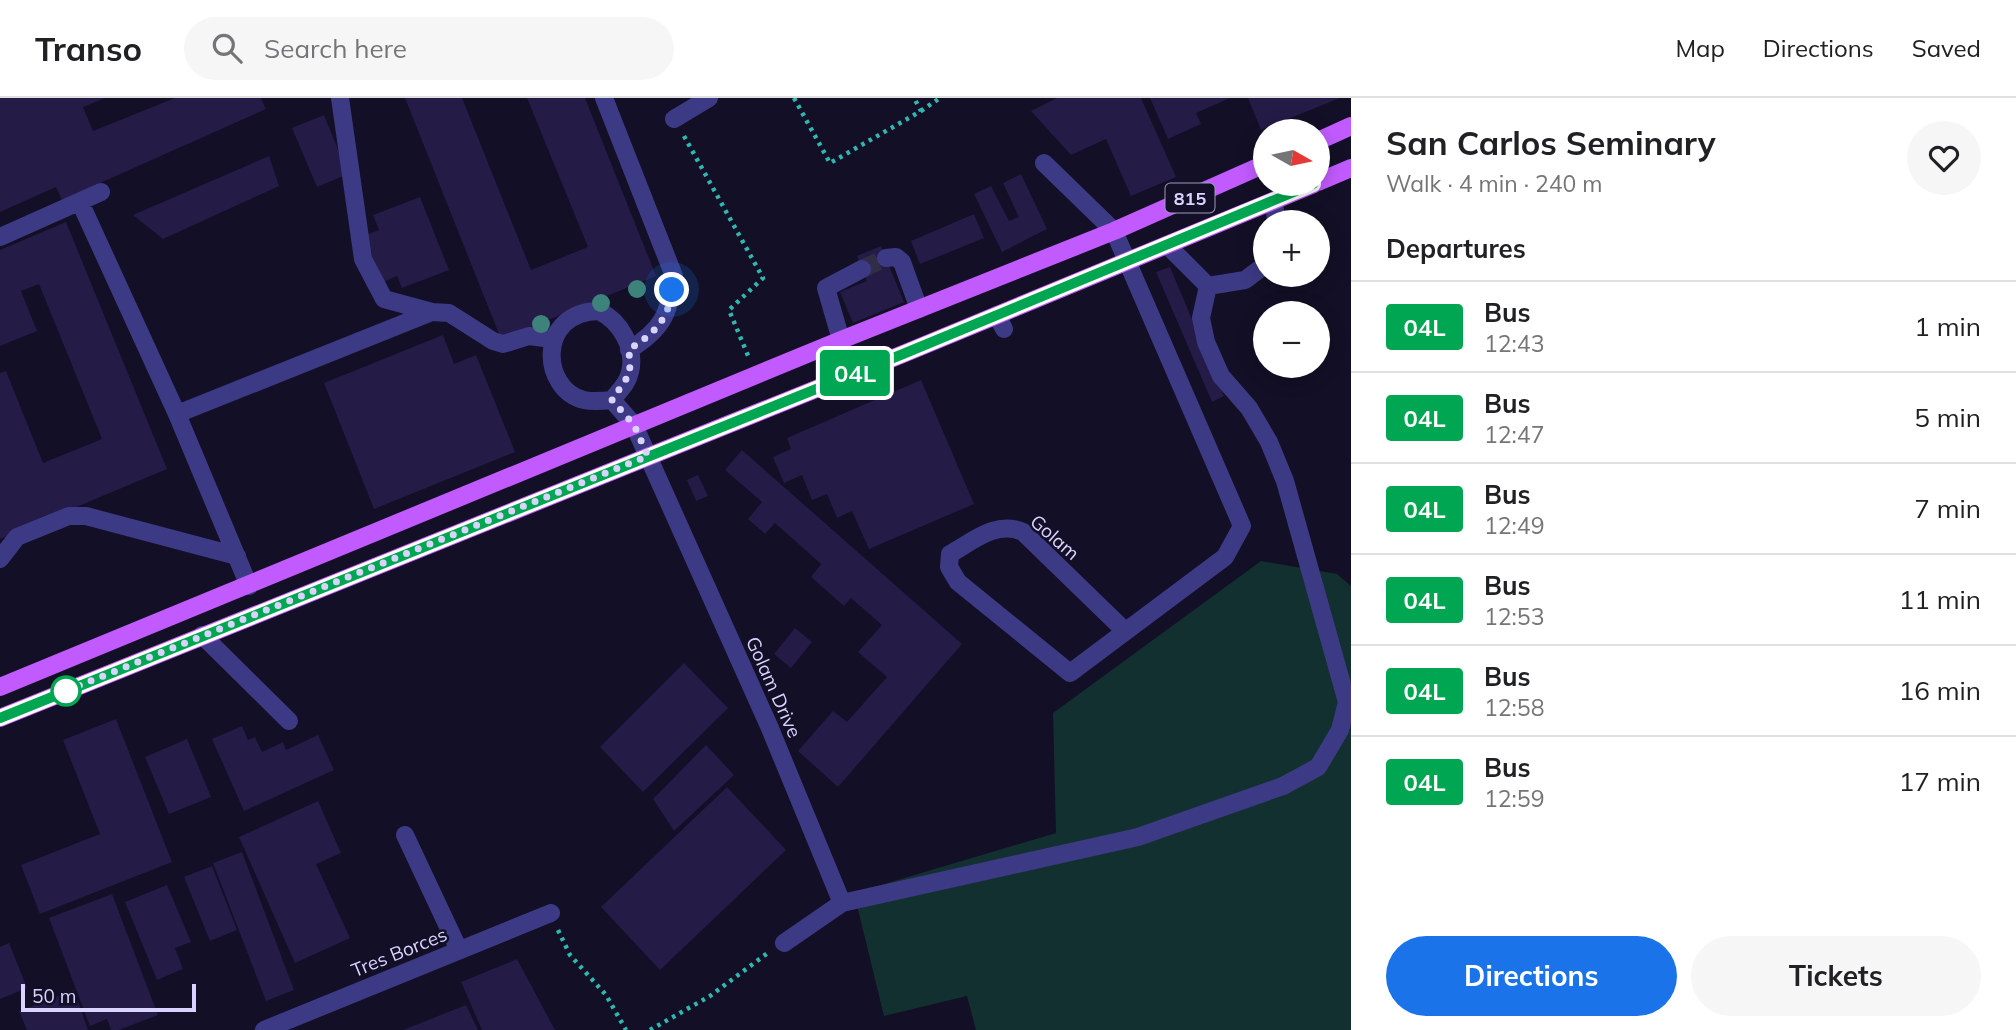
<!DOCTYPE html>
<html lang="en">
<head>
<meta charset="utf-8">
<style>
	:root { --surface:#fff; --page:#f6f6f6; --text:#202124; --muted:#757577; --line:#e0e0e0; --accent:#1a73e8 }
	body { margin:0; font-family:Mulish,sans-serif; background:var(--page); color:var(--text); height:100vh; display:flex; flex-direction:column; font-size:26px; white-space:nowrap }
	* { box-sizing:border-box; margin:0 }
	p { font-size:23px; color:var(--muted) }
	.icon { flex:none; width:38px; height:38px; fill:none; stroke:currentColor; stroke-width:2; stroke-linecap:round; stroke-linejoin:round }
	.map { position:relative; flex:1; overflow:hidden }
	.side { display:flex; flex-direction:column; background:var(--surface); width:665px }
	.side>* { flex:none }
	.badge { padding:0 14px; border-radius:5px; font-size:24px; line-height:46px }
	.needle { width:46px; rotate:99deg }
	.tools { position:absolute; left:1253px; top:21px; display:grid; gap:14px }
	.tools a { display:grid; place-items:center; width:77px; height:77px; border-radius:50%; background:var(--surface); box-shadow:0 4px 18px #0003; font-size:35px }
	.scale { position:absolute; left:21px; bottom:18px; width:175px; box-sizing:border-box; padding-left:7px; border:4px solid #d9d4ff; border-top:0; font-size:19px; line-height:24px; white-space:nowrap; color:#d9d4ff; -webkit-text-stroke:5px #130f26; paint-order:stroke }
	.you { position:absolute; width:35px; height:35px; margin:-18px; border:5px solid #fff; border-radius:50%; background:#1a73e8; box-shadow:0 0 0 10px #1a73e833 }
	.map>.badge { position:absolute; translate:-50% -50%; box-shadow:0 0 0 4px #fff }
	h2 { padding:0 35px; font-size:26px; line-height:63px }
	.round { display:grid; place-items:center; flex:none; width:74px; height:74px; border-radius:37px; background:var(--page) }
	.head { display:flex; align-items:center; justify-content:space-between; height:119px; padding:0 35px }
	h1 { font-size:33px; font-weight:700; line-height:52px }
	.primary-button { display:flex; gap:14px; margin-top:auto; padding:14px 35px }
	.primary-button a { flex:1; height:80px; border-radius:42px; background:var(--accent); color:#fff; font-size:28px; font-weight:700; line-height:80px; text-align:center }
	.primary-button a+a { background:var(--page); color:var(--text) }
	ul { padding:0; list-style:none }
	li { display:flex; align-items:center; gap:21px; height:91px; padding:0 35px; border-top:2px solid var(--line) }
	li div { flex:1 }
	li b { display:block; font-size:26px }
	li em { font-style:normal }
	li .badge { min-width:77px; font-weight:700; text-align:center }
	header { display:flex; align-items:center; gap:42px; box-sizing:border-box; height:98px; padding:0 35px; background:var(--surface); border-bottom:2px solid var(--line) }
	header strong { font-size:33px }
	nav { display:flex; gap:38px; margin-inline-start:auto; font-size:24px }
	.search { width:490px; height:63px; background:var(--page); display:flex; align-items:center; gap:18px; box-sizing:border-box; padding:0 24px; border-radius:38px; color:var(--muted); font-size:26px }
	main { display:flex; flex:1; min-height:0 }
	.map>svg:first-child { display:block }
</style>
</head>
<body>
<header>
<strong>Transo</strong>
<div class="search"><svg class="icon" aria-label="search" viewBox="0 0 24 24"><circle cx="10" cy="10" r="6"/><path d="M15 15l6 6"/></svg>Search here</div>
<nav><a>Map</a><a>Directions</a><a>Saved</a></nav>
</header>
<main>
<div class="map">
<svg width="1351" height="932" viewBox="0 0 1351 932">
	<rect width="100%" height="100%" fill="#130f26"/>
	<path fill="#12302f" d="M1261 463 1337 476 1351 488V932H976L967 898 884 918 854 795 1056 735 1053 615Z"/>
	<path fill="#241b47" d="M0 0H105L83 9 93 33 175 0H261L266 11 62 102 56 89 0 114Z
		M405 0H462L531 172 588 149 527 0H585L656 178 501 241Z
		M1057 0H1141L1176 79 1131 98 1106 41 1071 57 1031 13Z
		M1150 0H1230L1196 15 1201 26 1168 41Z
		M1248 0H1340L1261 32Z
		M324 17 348 76 317 89 292 30Z
		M269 58 279 88 163 141 133 117Z
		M1021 76 1047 131 1002 154 974 96 991 88 1009 123 1019 119 1003 85Z
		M420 99 449 172 402 190 397 178 381 185 363 138 379 132 373 117Z
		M974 116 984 140 920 166 911 143Z
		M66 124 167 371 0 441V275L6 273 43 365 102 341 39 186 21 193 37 233 0 248V152Z
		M881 148 904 204 853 225 840 194 867 183 857 158Z
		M1170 169 1224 298 1212 304 1156 174Z
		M443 237 454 266 476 257 515 354 374 411 324 285Z
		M921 282 974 406 869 451 852 413 837 420 827 396 812 402 802 377 784 385 773 359 791 351 787 340Z
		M742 352 962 546 838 689 798 653 833 613 847 624 887 579 858 554 882 527 851 500 844 508 811 479 821 466 775 425 765 436 748 421 762 404 725 372Z
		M698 377 708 398 696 403 687 382Z
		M795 530 812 544 791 570 774 556Z
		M684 565 728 610 643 694 600 649Z
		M116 621 172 764 40 816 21 767 100 736 63 642Z
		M242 628 248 642 255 639 262 654 283 644 286 652 318 637 334 672 244 713 212 641Z
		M187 641 211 699 169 716 145 659Z
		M706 647 734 677 674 733 653 701Z
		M727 689 786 752 660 872 601 809Z
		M318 703 341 755 316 766 350 840 295 865 239 739Z
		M242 754 294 892 266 903 213 765Z
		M212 768 237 832 210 843 184 779Z
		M167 787 191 844 175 850 183 871 157 882 125 804Z
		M112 796 158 917 119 932H111L107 921 90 928 49 820Z
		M9 845 27 890 0 901V849Z
		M517 861 555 932H482L461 884Z
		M74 892 88 932H27L19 913Z
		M466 907 478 932H403Z"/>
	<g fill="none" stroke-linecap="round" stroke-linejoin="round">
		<path stroke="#312d47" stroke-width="18" stroke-dasharray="18 9" stroke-linecap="butt" d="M862 171 886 160"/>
		<path stroke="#2fb8b0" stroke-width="4.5" stroke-dasharray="3.5 5" stroke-linecap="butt" d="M794 0 830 65 921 13 914 0
			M921 13 940 0
			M684 38 763 180 729 212 749 260
			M558 832 570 857 606 897 626 932
			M650 932 710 898 769 854"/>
		<path stroke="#3d3a85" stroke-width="18" d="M340 0 363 161 384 201 432 214
			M604 0 674 178C669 216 663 231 629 252
			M674 21 709 0
			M1044 65 1114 133 1242 428 1225 459 1070 575 958 484 949 469 950 456C973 443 997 422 1023 434L1125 533
			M1274 103 1276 124
			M80 104 177 316 249 488
			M0 139 101 94
			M1167 147 1208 188
			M886 160 896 159 902 164 919 211
			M1208 188 1245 182 1265 167
			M599 213C620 223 636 250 630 274 628 285 619 293 612 302 603 303 593 304 584 302 541 292 536 214 599 213Z
			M997 217 1004 231
			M841 242 826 190 862 171
			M612 302 634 327 769 628 842 805 784 845
			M177 316 432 214 449 215 493 243 503 246 529 238 552 241
			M0 461 17 439 69 418H86L237 458
			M202 537 289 623
			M405 737 459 852
			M842 805 1138 739 1283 688 1318 669 1340 632 1347 604 1285 383 1269 344 1249 310 1221 278 1206 244 1201 220 1208 188
			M264 932 551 815"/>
		<path stroke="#c25bff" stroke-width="18" d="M1318 43 1351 28
			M1318 84 1351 70
			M0 589 841 242 1114 133 1265 66
			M0 620 903 256 1314 86"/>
	</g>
	<g fill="#3d827b">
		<circle cx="637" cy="191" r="9"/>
		<circle cx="601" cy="205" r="9"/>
		<circle cx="541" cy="226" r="9"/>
	</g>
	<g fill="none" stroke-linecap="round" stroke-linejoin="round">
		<defs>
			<path id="line" d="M0 620 903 256 1313 86"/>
		</defs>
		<use href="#line" stroke="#fff" stroke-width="16"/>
		<use href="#line" stroke="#00a651" stroke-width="10"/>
		<path stroke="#d9d4ff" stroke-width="7" stroke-dasharray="0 12.6" d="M66 593 61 595 648 358 634 327 612 302 630 275 629 251C653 237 669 221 672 192"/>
	</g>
	<circle fill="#fff" stroke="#00a651" stroke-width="3.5" cx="66" cy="593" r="14"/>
	<g text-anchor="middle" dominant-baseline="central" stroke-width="5" stroke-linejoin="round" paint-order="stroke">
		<rect fill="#130f26" stroke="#9e99be" stroke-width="2" x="1165.5" y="85.5" width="49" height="29" rx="5"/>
		<g font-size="18" font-weight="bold" fill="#d9d4ff">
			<text x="1190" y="100">815</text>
		</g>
		<g font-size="19" fill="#d9d4ff" stroke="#130f26">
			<text transform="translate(1055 439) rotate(41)">Golam</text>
			<text transform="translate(774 589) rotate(66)">Golam Drive</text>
			<text transform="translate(399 854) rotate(-22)">Tres Borces</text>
		</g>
	</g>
</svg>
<div class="tools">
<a><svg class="needle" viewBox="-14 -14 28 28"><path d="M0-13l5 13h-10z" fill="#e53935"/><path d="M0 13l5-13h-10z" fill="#757577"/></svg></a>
<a>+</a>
<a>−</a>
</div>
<div class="scale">50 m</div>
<div class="you" style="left:672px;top:192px"></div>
<b class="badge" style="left:855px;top:275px;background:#00a651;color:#fff">04L</b>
</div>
<section class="side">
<div class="head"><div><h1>San Carlos Seminary</h1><p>Walk · 4 min · 240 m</p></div><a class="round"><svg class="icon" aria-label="heart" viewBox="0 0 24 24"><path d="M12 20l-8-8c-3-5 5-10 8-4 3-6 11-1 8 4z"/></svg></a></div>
<h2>Departures</h2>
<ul>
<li><span class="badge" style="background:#00a651;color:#fff">04L</span><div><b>Bus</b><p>12:43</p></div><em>1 min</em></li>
<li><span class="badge" style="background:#00a651;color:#fff">04L</span><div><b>Bus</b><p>12:47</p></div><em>5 min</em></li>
<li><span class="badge" style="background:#00a651;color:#fff">04L</span><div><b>Bus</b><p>12:49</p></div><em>7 min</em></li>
<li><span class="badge" style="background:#00a651;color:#fff">04L</span><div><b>Bus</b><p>12:53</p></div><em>11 min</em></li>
<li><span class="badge" style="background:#00a651;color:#fff">04L</span><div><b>Bus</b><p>12:58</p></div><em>16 min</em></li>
<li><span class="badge" style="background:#00a651;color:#fff">04L</span><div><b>Bus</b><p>12:59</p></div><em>17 min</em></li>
</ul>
<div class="primary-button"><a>Directions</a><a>Tickets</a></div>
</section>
</main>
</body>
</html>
